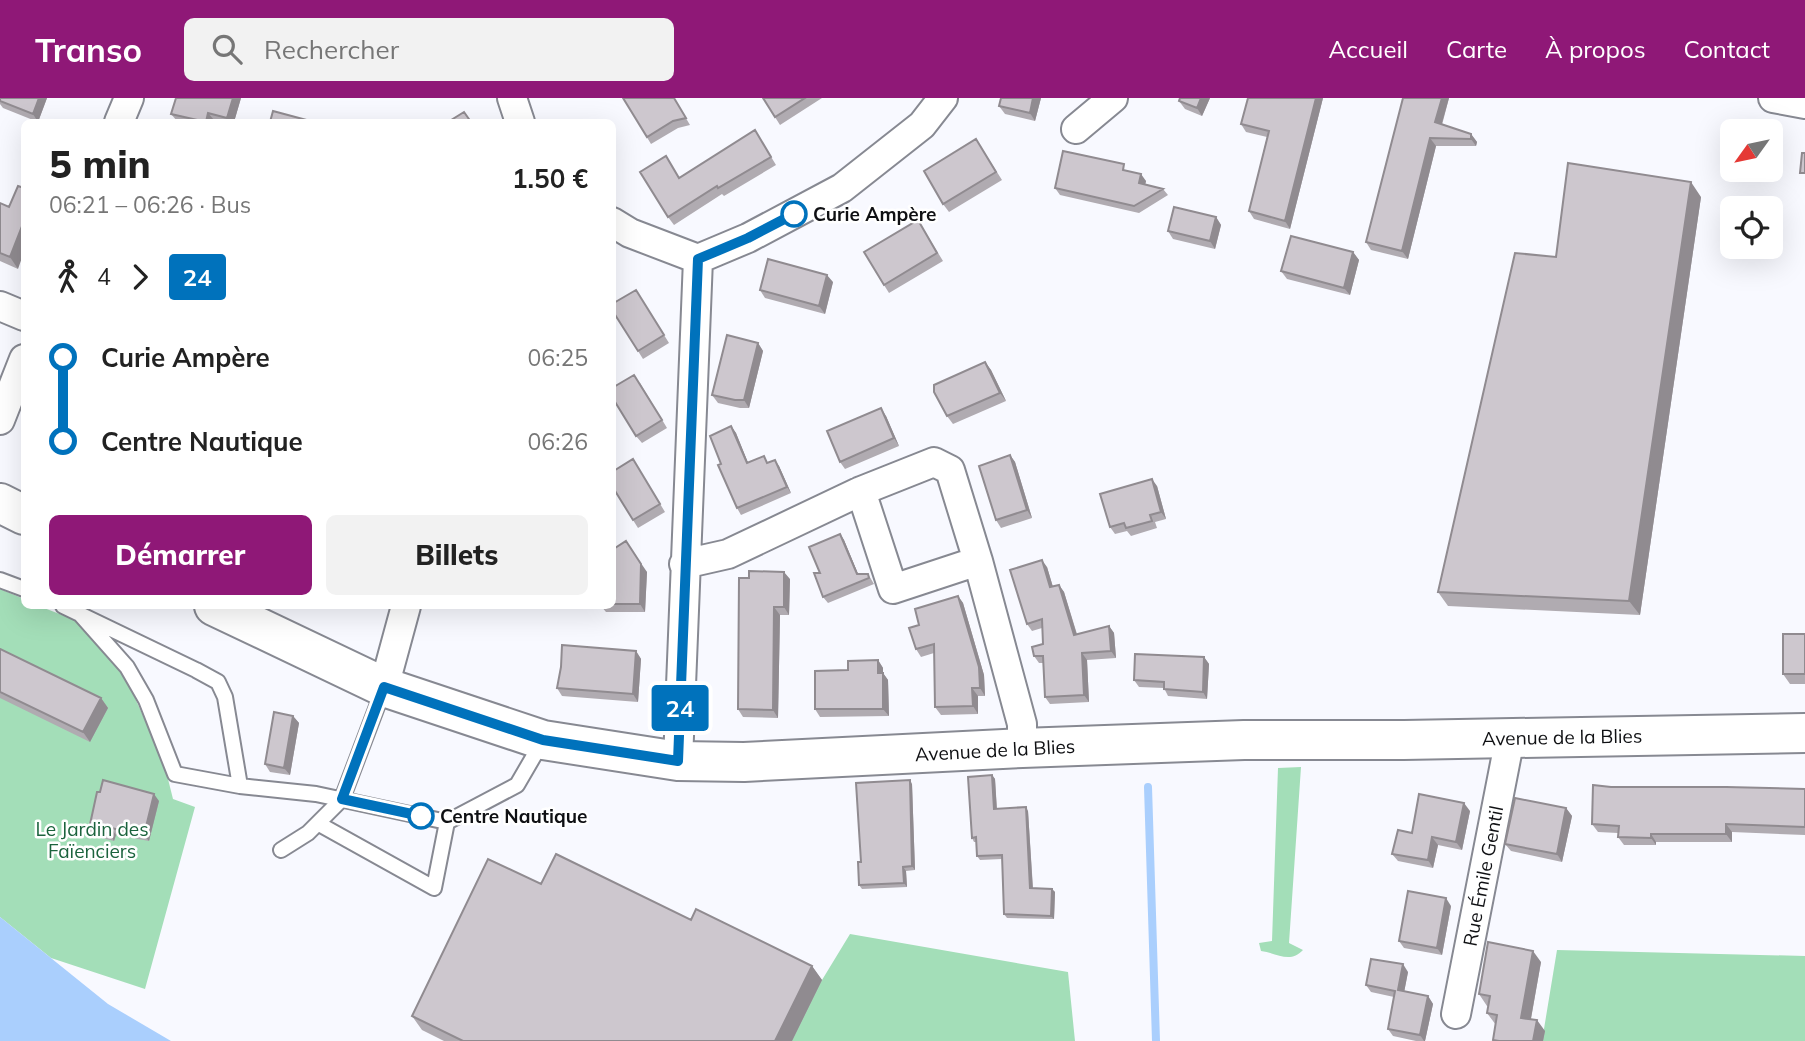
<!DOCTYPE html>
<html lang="fr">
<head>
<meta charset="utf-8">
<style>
	:root { --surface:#fff; --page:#f2f2f2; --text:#222; --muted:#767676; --accent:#8f1877 }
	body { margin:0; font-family:Mulish,sans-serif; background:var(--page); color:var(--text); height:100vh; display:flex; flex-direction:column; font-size:26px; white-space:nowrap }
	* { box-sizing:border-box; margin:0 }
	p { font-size:23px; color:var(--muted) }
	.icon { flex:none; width:38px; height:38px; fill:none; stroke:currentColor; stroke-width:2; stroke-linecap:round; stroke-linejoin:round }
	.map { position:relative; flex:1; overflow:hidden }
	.panel { position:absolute; left:21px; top:21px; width:595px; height:490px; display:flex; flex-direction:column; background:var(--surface); border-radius:10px; box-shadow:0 7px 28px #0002 }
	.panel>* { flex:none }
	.badge { padding:0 14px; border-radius:5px; font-size:24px; line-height:46px }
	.needle { width:46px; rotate:237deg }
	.tools { position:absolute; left:1720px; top:21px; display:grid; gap:14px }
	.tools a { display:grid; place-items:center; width:63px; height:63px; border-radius:10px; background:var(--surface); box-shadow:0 7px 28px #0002; font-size:35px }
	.map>.badge { position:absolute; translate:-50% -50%; box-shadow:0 0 0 4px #fff }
	.legs { display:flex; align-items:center; gap:10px; height:77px; padding:0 28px; font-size:23px }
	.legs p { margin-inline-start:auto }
	.summary { display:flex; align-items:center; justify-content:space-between; height:119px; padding:0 28px }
	h1 { font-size:38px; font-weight:800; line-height:52px }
	.button { display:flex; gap:14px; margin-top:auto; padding:14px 28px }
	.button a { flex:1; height:80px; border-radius:10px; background:var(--accent); color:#fff; font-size:28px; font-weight:800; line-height:80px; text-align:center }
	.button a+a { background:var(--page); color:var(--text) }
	ul { padding:0 28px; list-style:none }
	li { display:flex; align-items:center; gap:24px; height:84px; font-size:26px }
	li i { display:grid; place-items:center; width:10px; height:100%; margin:0 9px; background:currentColor }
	li i::after { content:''; width:18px; height:18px; margin:-9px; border:5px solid; border-radius:50%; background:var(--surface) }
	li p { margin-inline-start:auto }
	li:first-child i { background:linear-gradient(#0000 50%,currentColor 0) }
	li:last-child i { background:linear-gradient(currentColor 50%,#0000 0) }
	header { display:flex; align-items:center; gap:42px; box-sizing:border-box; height:98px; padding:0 35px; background:var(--accent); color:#fff }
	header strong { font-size:33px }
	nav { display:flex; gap:38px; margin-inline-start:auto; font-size:24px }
	.search { width:490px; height:63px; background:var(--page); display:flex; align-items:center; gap:18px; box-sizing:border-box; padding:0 24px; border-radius:10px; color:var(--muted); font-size:26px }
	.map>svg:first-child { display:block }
</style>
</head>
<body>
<header>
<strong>Transo</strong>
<div class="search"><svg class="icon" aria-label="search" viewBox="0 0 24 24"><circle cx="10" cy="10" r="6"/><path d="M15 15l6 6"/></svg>Rechercher</div>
<nav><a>Accueil</a><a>Carte</a><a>À propos</a><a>Contact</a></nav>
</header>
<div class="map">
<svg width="1805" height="943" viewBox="0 0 1805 943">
	<rect width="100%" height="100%" fill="#f8f9ff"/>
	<path fill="#a3deb8" d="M0 491 24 501V508H39L75 522 123 573 164 665 173 701 195 709 145 891 51 860 0 819Z
		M1301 669 1289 845 1303 852C1290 866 1277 855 1261 853L1259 845 1272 843 1278 670Z
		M850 836 1068 874 1075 943H444L822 882Z
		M1557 852 1805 858V943H1542Z"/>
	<path fill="#aacffd" d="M0 819 108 906 171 943H0Z"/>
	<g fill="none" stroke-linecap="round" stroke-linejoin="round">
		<path stroke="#aacffd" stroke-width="8" d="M1148 689 1156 943"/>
		<defs>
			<path id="service" d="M0 482 24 491
				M63 508 196 572 218 584 225 599 240 688
				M80 516 127 569 146 602 175 676 240 688 316 696 447 724 517 687 542 644
				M319 726 434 790 447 724
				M281 752 308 735 342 701 384 590"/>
			<path id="minor" d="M512 0 520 24
				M1773 0 1805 6
				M119 24 129 0
				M1076 31 1113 0
				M612 124 630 135 698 161 678 663
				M698 161 748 140 842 90 922 27 943 0
				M0 208 24 218
				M0 322 24 261
				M861 393 893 491 978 463
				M684 466 728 456 861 393 934 364 950 372 978 463 1022 626V650
				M384 589 406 508
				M1456 916 1510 640"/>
			<path id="secondary" d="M0 405 24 417
				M214 508 384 589 543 642 678 663 744 664 1022 650 1244 642H1404L1805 635"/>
		</defs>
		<use href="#service" stroke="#878992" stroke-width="18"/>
		<use href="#minor" stroke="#878992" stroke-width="32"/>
		<use href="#secondary" stroke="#878992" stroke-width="42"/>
		<use href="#service" stroke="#fff" stroke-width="14"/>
		<use href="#minor" stroke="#fff" stroke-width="28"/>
		<use href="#secondary" stroke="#fff" stroke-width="38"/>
	</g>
	<path fill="#b0abb1" d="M0 0H47L38 24 3 10 0 6Z
		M241 0 234 24H221L214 22 213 24H181L177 23 171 16Z
		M623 0H674L690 27 678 30 651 46Z
		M763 0H822L780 27Z
		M1041 0 1035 23 1005 16 999 8Z
		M1210 0 1202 18 1185 11 1179 3Z
		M1323 0 1290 131 1254 121 1249 113 1267 39 1246 34 1241 26Z
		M1403 0H1449L1442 27 1471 36 1477 44 1476 48H1436L1408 161 1371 152 1366 144Z
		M755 32 776 67 724 98 722 96 674 127 668 119 680 79Z
		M976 41 1002 82 949 114 943 106Z
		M1129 73 1146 83 1145 86 1163 91 1168 97 1139 115 1060 97 1055 90Z
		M1701 99 1640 517 1448 508 1438 494 1556 159Z
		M0 105 18 171 0 163Z
		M1216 119 1221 127 1215 151 1173 141 1168 133Z
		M918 122 943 163 889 195 884 187Z
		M1353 154 1359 162 1350 197 1287 181 1281 173Z
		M833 184 825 216 765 200 760 192Z
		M636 192 669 245 643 261 638 253Z
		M758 245 763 253 749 310H740L718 305 712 297Z
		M985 264 991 272 1006 303 953 326 947 318Z
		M640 285 667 330 642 345 636 338Z
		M886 318 899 348 845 371 840 364Z
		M731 328 736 335 748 365 769 364 779 368 791 395 741 417 737 410 721 366Z
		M1010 357 1015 364 1032 420 1001 430 996 422Z
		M633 361 665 414 638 430 633 422Z
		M1157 388 1166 421 1155 424 1157 430 1131 438 1127 433 1115 436 1110 429Z
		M840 436 844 442 858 476H868L874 486 828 505 823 499 820 475Z
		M612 452 647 474 645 514H606L601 508H612Z
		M1047 469 1053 489 1059 487 1064 494 1077 536 1109 528 1114 535 1116 560 1087 562 1089 604 1050 606 1045 599 1043 565H1039L1034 558 1043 546 1042 530 1032 533 1027 526Z
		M749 480 790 481 789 517H780L778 620 743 619 738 611Z
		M958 498 963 505 984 577 985 598H978V616L941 617 935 609 934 555 921 559 916 551 919 527Z
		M1805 536V586H1790L1783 576Z
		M0 551 101 600 108 610 90 644 0 600Z
		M636 553 641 561 638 604 562 598 557 590 561 569Z
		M1204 559 1209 566 1207 601 1168 598 1164 590 1139 589 1134 582Z
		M878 562 883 570V575L888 582 889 618 820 619 815 611 848 572Z
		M293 618 299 625 290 677 270 674 265 666Z
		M992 677 995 681 997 711 1028 713 1033 790 1052 791 1055 794 1054 821 1007 820 1004 816 1002 761 980 762 977 758V744H974L972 740Z
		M912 686 915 772 906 773 907 789 862 791 859 787Z
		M1611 689 1805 691V737L1732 734V744H1656V747H1624L1618 739V735L1598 734 1592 726Z
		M159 703 149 743 116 737 114 743 93 738 89 731Z
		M1566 710 1572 718 1562 764 1511 753 1505 746Z
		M1470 713 1462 752 1438 747 1433 770 1398 763 1392 756 1412 735Z
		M541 786 691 822 812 868 822 882 792 943H444L422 932 412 918Z
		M1451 808 1442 857 1404 850 1399 843Z
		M1541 864 1531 921 1545 933 1543 943H1494L1493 942 1496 927 1487 915 1488 908H1487L1479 896Z
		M1408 874 1404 894 1428 898 1433 906 1425 943H1416L1393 938 1388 931 1394 899 1371 894 1366 887Z"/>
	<path fill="#908b90" d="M39 0H47L38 24 33 16Z
		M233 0H241L234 24H231L227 20Z
		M1033 0H1041L1035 23 1030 15Z
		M1201 0H1210L1202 18 1197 10Z
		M1316 0H1323L1290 131 1285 123Z
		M1442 0H1449L1440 32 1435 24Z
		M208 15 214 22 213 24H206Z
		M1471 36 1477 44 1476 48 1471 41Z
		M1430 40 1436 48 1408 161 1402 153Z
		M1141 76 1146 83 1144 92 1139 85Z
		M1691 84 1701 99 1640 517 1629 503Z
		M1216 119 1221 127 1215 151 1210 143Z
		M24 123V154L18 171 10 159Z
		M1353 154 1359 162 1350 197 1344 190Z
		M827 177 833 184 825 216 819 208Z
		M758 245 763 253 749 310 744 302Z
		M985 264 991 272 1006 303 1000 295Z
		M881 310 886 318 899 348 894 340Z
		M731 328 736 335 751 372 747 365Z
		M1010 357 1015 364 1032 420 1027 412Z
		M775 362 779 368 791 395 787 389Z
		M1152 381 1157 388 1166 421 1161 414Z
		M840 436 844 442 861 483 857 476Z
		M626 443 647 474 645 514 640 506Z
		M1042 462 1047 469 1055 496 1050 489Z
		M784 474 790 481 789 517 784 509Z
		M1059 487 1064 494 1079 544 1074 537Z
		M958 498 963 505 984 577 985 598 980 590Z
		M774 509 780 517 778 620 773 612Z
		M1109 528 1114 535 1116 560 1111 553Z
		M636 553 641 561 638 604 633 596Z
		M1082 555 1087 562 1089 604 1084 597Z
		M1204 559 1209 566 1207 601 1203 594Z
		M878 562 883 570V582L878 575Z
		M883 575 888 582 889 618 883 611Z
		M972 590 978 598V616L973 608Z
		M101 600 108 610 90 644 83 634Z
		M293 618 299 625 290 677 284 670Z
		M992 677 995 681 997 715 994 711Z
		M910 682 912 686 915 772 912 768Z
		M154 696 159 703 149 743 144 737Z
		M1464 705 1470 713 1462 752 1456 744Z
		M1026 709 1028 713 1033 794 1030 790Z
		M1566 710 1572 718 1562 764 1557 756Z
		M1726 726 1732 734V744L1726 736Z
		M111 730 116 737 114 743 110 736Z
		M1651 736 1656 744V747L1651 740Z
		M1432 739 1438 747 1433 770 1428 762Z
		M903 769 906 773 907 789 904 785Z
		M1052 791 1055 794 1054 821 1051 818Z
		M1446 800 1451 808 1442 857 1437 850Z
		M1533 853 1541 864 1529 931 1521 920Z
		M1403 866 1408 874 1403 900 1398 892Z
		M812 868 822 882 792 943H775Z
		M1428 898 1433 906 1425 943H1424L1420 937Z
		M1537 922 1545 933 1543 943H1533Z"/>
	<path fill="#cdc7ce" stroke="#908b90" stroke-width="2" d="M0 0H39L33 16 0 3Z
		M176 0H233L227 20 208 15 206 24 171 16Z
		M623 0H674L686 20 673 23 647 39Z
		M763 0H805L775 19Z
		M1001 0H1033L1030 15 999 8Z
		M1180 0H1201L1197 10 1179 3Z
		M1248 0H1316L1285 123 1249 113 1269 33 1241 26Z
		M1403 0H1442L1435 24 1471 36V41L1430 40 1402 153 1366 144Z
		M273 13 314 24H270Z
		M464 14 471 24H448Z
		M755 32 771 59 718 90 717 88 668 119 640 74 666 58 679 80Z
		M976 41 996 74 943 106 924 73Z
		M1063 53 1124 66 1123 72 1141 76 1139 85 1163 91 1134 108 1055 90Z
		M1802 55H1805V75H1800Z
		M1568 65 1691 84 1629 503 1438 494 1515 155 1556 159Z
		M18 88 24 90V123L10 159 0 155V105L9 109Z
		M1174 109 1216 119 1210 143 1168 133Z
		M918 122 937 155 884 187 864 154Z
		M1291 138 1353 154 1344 190 1281 173Z
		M768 161 827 177 819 208 760 192Z
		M636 192 664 237 638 253 612 212V206Z
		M727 237 758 245 744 302H735L712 297Z
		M985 264 1000 295 947 318 934 294V287Z
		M634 277 662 322 636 338 612 299V290Z
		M881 310 894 340 840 364 827 333Z
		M731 328 747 365 764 358 767 365 775 362 787 389 737 410 718 367 721 366 710 338Z
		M1010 357 1027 412 996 422 979 368Z
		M633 361 660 406 633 422 612 388V374Z
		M1152 381 1161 414 1150 417 1152 423 1126 430 1124 425 1110 429 1100 396Z
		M840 436 857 476H868L869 480 823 499 814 475H820L809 449Z
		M626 443 641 466 640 506H612V452Z
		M1042 462 1050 489 1059 487 1074 537 1109 528 1111 553 1082 555 1084 597 1045 599 1043 558H1034L1032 549 1043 546 1042 521 1027 526 1010 472Z
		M749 473 784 474V509H774L773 612 738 611 739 480H749Z
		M958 498 979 569 980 590H972L973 608 935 609 934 546 916 551 909 530 919 527 915 511Z
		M1783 536H1805V576H1783Z
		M562 547 636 553 633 596 557 590 561 569Z
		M0 551 101 600 83 634 0 594Z
		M1135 556 1204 559 1203 594 1164 591V584L1134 582Z
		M878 562V575H883V611H815V573L848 572V563Z
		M274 614 293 618 284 670 265 666Z
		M992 677 994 711 1026 709 1030 790 1052 791 1051 818 1004 816 1002 757 977 758 976 739 972 740 968 679Z
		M103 682 154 696 144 737 111 730 110 736 89 731 97 694H100Z
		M910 682 912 768 903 769 904 785 859 787 858 764H861L856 685Z
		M1593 687 1611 689H1726L1805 691V729L1726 726V736H1651V740L1618 739 1619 728 1592 726Z
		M1419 696 1464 705 1456 744 1432 739 1428 762 1392 756 1398 732 1412 735Z
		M1515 700 1566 710 1557 756 1505 746Z
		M556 756 691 822 696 811 812 868 775 943H463L412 918 488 761 541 786Z
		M1408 793 1446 800 1437 850 1399 843Z
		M1488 844 1533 853 1521 920 1537 922 1533 943H1499L1493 942 1497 917 1487 915 1490 898 1479 896Z
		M1371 861 1403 866 1398 892 1428 898 1420 937 1388 931 1395 893 1366 887Z"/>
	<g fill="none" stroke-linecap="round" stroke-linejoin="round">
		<defs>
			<path id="line-1" d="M421 718 342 701 384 589 543 642 678 663 698 161 748 140 794 116"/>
		</defs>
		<use href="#line-1" stroke="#fff" stroke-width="16"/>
		<use href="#line-1" stroke="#0072bc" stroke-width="10"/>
	</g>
	<g fill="#fff" stroke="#0072bc" stroke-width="3.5">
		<circle cx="794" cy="116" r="12"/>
		<circle cx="421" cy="718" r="12"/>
	</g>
	<g text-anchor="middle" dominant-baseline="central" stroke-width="5" stroke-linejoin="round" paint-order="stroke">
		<g font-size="19" font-weight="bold" fill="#0f1013" stroke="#fff" text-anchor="start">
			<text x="813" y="116">Curie Ampère</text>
			<text x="440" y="718">Centre Nautique</text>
		</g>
		<g font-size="19" fill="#0f1013" stroke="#fff">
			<text transform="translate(1562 639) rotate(-1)">Avenue de la Blies</text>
			<text transform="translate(995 652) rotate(-3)">Avenue de la Blies</text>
			<text transform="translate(1483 778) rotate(-79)">Rue Émile Gentil</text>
		</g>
		<g font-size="19" fill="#1b633d" stroke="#fff">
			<text x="92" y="731">Le Jardin des<tspan x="92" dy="22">Faïenciers</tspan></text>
		</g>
	</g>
</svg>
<div class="tools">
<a><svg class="needle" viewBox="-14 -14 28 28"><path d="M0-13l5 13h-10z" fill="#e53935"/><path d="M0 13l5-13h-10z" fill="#767676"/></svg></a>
<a><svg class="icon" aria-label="locate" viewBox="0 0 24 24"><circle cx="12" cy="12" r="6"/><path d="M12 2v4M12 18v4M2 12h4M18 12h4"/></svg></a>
</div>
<b class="badge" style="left:680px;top:610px;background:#0072bc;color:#fff">24</b>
<section class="panel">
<div class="summary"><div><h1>5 min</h1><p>06:21 – 06:26 · Bus</p></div><b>1.50 €</b></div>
<div class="legs"><svg class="icon" aria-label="walk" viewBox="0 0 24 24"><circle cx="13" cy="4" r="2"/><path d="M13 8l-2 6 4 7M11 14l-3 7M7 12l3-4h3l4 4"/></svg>4<svg class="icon" aria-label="forward" viewBox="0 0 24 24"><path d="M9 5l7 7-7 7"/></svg><b class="badge" style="background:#0072bc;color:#fff">24</b></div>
<ul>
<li><i style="color:#0072bc"></i><b>Curie Ampère</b><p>06:25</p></li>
<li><i style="color:#0072bc"></i><b>Centre Nautique</b><p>06:26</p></li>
</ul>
<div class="button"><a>Démarrer</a><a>Billets</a></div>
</section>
</div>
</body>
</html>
